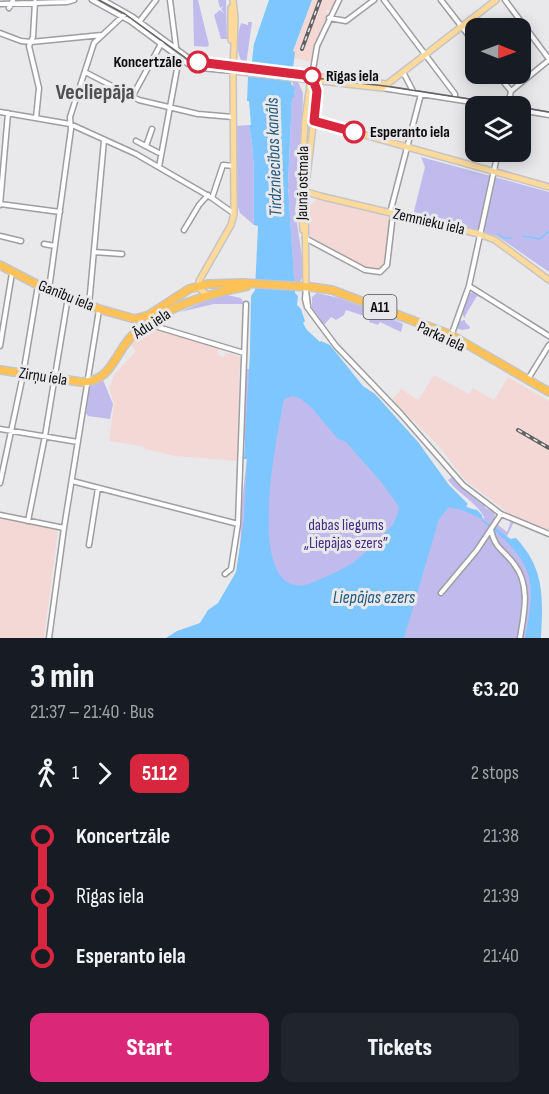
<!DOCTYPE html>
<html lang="en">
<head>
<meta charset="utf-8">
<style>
	:root { --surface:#171b24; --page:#20242c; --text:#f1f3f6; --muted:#9ea1a6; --accent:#db2777 }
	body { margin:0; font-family:"Sofia Sans Condensed",sans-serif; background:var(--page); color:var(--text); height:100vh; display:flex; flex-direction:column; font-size:22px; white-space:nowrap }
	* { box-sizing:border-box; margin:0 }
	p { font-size:20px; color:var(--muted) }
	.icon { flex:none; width:33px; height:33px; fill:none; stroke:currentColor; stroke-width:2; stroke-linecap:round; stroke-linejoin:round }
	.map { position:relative; height:638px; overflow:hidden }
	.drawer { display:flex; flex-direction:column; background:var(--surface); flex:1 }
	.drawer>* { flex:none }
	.badge { padding:0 12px; border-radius:9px; font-size:21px; line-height:39px }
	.needle { width:39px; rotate:91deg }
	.controls { position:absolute; left:465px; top:18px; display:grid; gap:12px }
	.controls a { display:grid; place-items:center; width:66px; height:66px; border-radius:12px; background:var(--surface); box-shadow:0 3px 15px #0003; font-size:30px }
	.map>.badge { position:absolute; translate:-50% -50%; box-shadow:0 0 0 3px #fff }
	.legs { display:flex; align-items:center; gap:9px; height:66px; padding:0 30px; font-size:20px }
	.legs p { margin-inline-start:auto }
	.head { display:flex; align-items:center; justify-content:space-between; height:102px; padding:0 30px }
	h1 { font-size:33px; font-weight:800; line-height:45px }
	.cta { display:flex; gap:12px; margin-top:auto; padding:12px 30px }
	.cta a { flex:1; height:69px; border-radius:12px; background:var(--accent); color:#fff; font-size:24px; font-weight:800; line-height:69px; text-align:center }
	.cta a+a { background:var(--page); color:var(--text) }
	ul { padding:0 30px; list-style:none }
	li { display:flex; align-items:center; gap:21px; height:60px; font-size:22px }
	li i { display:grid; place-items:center; width:9px; height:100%; margin:0 8px; background:currentColor }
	li i::after { content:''; width:15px; height:15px; margin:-8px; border:4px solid; border-radius:50%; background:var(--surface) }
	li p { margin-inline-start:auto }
	li:first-child i { background:linear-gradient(#0000 50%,currentColor 0) }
	li:last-child i { background:linear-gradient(currentColor 50%,#0000 0) }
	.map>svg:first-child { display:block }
</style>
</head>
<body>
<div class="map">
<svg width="549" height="638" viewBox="0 0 549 638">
	<rect width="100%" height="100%" fill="#e9e9eb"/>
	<path fill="#f3d8d5" d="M312 0H336L330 11 327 9 326 12 328 14 318 37 311 62 294 58 293 52Z
		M317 199 390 216 385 264 379 270 365 268 309 236V207Z
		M152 327 218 348V355L224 357 226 353 233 354 240 357 237 461 175 456 145 449V447L135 445 109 441 114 403 109 389 114 375 136 351 130 344Z
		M434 375 469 394 473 388 494 400 508 377 549 401V530L510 514 466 481 438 445 392 400 401 389 418 400Z
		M0 517 58 529 44 638H0Z"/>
	<path fill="#c1bbed" d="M193 0H198L209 45 207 47 194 46Z
		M218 0H226L227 39H221L214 15 220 10 225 14 221 9 224 6 220 8Z
		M248 22H252L246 65C234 57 237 35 241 23L248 25Z
		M292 81 298 82 303 93 301 168 295 210 302 256V278L300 282H294L288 185 292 97 295 92Z
		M249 125C256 158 253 192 254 225L240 213 238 207 236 126Z
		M421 157 549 192V272L497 236 413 215 425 167Z
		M471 291V293L474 292 483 298 477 296 465 316 466 319 462 314 460 321 465 320V322L470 327 469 329 462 330 456 328Z
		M317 293 339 298 407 324 391 319 403 324 401 332 380 322 378 325 369 322 370 318 346 310 344 315 336 320 331 317 324 325 312 308V297Z
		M227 295 241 298 244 304H214L180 312 210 299Z
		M330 368 448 493 485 519C477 502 459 495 448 480L452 477 485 506V508L494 511 495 518 491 524 494 527 497 524 507 532 511 521 514 522 507 536C538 559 536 603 540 638H179L199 624 239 581 242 501 247 458 244 436 246 369Z
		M103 380 113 404 110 419 88 416 86 413 89 387Z"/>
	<path fill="#7dc6ff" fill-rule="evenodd" d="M269 0H312L293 51 295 52 291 84 295 88 294 97 292 98 288 185 295 293 298 296 297 305 301 309 305 321 303 323 307 330 320 342 321 341 330 345 363 386 375 394 418 442 449 485 468 504 465 507 477 510 482 515V519L462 510 449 507 439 519 404 638H166L177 631 200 623 208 610 218 603 236 572 244 519 247 459H244L250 353 251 296 255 290 258 226 254 225C253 192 256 158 249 125H251L249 101H247L248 77H250L254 44ZM293 396 301 399 312 408 337 438 346 442 382 483 399 507C398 513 396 519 393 524 391 528 358 560 354 562 346 568 312 584 304 585 295 587 285 583 280 575 256 541 276 440 284 399Z
		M501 533 510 539 516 538C545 569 543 598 541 638H525C534 591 538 568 498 534Z"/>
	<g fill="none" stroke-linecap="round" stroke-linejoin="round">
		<path stroke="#7dc6ff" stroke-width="1.5" d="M498 234 504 238H511
			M523 236 540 239 549 231
			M482 520 490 526"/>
		<path stroke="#7dc6ff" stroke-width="3" d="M494 529 502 534"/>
		<defs>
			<path id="minor" d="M92 0 130 21 188 64 201 68 233 71
				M103 0 133 17 190 59 201 63 233 67
				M170 0 176 47
				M384 0 455 94V99
				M441 0 476 45
				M505 0 549 59
				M35 2 33 37 29 46 39 88 36 118
				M0 4 67 2 74 0
				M9 8 13 0
				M329 18 346 21 374 0
				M139 22 156 0
				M0 33 21 41 31 42 102 35
				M85 72 139 100 198 114 233 117
				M403 72 414 93
				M497 74 511 91
				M312 76 317 46 339 0
				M382 88 497 106
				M132 97 162 42
				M508 106 511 91 549 60
				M520 110 549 115
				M0 112 70 124 136 154 212 198 233 213
				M136 141 161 154
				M146 146 152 129
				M159 167 179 58
				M212 198 223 165 234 166
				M0 204 60 212
				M0 205 8 113
				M390 213 421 94
				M184 230 199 205 208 195
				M0 236 21 241
				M305 238 365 270 380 272 387 265 393 214
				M44 244 55 246
				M94 252 122 254
				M469 286 549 336
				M306 288 305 299 307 307 336 346 401 414 463 485 501 514 549 534
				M49 289 71 129 70 117 94 43 126 13
				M306 291 308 306
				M89 305 104 140
				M148 324 244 353
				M450 339 469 286 498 152
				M0 346 12 273
				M528 379 549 345
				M0 429 78 442
				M72 481 238 524
				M0 483 23 375 38 285
				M0 515 64 528
				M28 521 45 436 68 297
				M491 530C495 549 504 550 514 564 531 585 524 614 520 638
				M89 545 98 488
				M225 574 231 569 238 524 246 304
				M441 593 477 550 501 514
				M49 638 64 528 99 310"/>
			<path id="major" d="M231 8V40
				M233 67 252 70
				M233 71 382 88 496 0
				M311 76 387 84
				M305 120 329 125 549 187
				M301 185 307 192 320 196 479 234 495 240 549 280
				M303 230 301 196 305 120 311 78
				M306 288 305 193 317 91 312 76
				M208 295 201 290 199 281 231 225 234 214 233 71 235 19 233 0"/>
			<path id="highway" d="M0 265 38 285 99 309 135 319 149 315 189 289 208 284 243 283 311 287 332 290 451 335 549 392
				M0 370 81 382C113 383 115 349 136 332 167 306 208 294 247 286"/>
		</defs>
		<use href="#minor" stroke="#9e9ea1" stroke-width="7"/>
		<use href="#major" stroke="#c5c5c5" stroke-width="8"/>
		<use href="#highway" stroke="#c5c5c5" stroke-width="10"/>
		<use href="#minor" stroke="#fff" stroke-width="4"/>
		<use href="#major" stroke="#feda9a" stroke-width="5"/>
		<use href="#highway" stroke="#fec156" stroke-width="7"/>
		<path stroke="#626263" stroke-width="1.5" d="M99 0 125 14 190 61 202 65 385 86 515 106
			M520 107 549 112"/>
		<defs>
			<path id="rail" d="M302 49 320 0
				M518 430 549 448"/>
		</defs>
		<use href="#rail" stroke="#626263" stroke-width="4"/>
		<use href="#rail" stroke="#e9e9eb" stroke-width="1.5" stroke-dasharray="4.5" stroke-linecap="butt"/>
	</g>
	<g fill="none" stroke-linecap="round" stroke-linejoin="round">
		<defs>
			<path id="line-1" d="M198 62 312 76 317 91 314 121 354 132"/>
		</defs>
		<use href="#line-1" stroke="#fff" stroke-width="14"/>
		<use href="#line-1" stroke="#d7263d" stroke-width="9"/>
	</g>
	<g fill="#fff" stroke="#d7263d" stroke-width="3">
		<circle cx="198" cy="62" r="10"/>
		<circle cx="312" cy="76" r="8"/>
		<circle cx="354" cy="132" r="10"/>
	</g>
	<g text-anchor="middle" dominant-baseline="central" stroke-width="6" stroke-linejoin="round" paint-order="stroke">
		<rect fill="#e9e9eb" stroke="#4f4f50" stroke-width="1.5" x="363.5" y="295" width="33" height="24" rx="4.5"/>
		<g font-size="15" font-weight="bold" fill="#0d0d0e">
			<text x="380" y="307">A11</text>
		</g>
		<g font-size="16" font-weight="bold" fill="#0d0d0e" stroke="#e9e9eb" text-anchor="start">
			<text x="182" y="62" text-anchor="end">Koncertzāle</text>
			<text x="326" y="76">Rīgas iela</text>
			<text x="370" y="132">Esperanto iela</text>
		</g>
		<g font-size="16" fill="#0d0d0e" stroke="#e9e9eb">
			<text transform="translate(303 183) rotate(-89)">Jaunā ostmala</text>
			<text transform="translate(429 222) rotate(13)">Zemnieku iela</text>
			<text transform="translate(66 296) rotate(22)">Ganību iela</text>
			<text transform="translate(152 324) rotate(-33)">Ādu iela</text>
			<text transform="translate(441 337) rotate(25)">Parka iela</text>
			<text transform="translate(43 377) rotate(9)">Zirņu iela</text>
		</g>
		<g font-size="16" fill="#442e85" stroke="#e9e9eb">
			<text x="346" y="525">dabas liegums<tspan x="346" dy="18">„Liepājas ezers”</tspan></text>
		</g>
		<g font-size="18" font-style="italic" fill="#24597f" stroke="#e9e9eb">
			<text transform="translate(274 157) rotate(-92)">Tirdzniecības kanāls</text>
			<text x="374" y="597">Liepājas ezers</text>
		</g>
		<g font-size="22" font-weight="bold" fill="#4f4f51" stroke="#e9e9eb">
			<text x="95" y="92">Vecliepāja</text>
		</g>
	</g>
</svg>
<div class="controls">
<a><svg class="needle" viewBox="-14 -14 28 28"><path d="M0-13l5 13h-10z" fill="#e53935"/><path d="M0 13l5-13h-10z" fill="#9ea1a6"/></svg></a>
<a><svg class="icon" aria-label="layers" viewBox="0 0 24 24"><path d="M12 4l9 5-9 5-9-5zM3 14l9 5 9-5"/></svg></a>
</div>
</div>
<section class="drawer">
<div class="head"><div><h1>3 min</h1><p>21:37 – 21:40 · Bus</p></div><b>€3.20</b></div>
<div class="legs"><svg class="icon" aria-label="walk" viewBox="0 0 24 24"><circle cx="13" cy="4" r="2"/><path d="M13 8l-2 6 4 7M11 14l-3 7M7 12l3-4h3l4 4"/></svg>1<svg class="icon" aria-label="forward" viewBox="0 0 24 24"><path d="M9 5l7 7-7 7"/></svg><b class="badge" style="background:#d7263d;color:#fff">5112</b><p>2 stops</p></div>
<ul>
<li><i style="color:#d7263d"></i><b>Koncertzāle</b><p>21:38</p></li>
<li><i style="color:#d7263d"></i><span>Rīgas iela</span><p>21:39</p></li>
<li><i style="color:#d7263d"></i><b>Esperanto iela</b><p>21:40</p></li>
</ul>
<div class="cta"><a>Start</a><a>Tickets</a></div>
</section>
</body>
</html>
